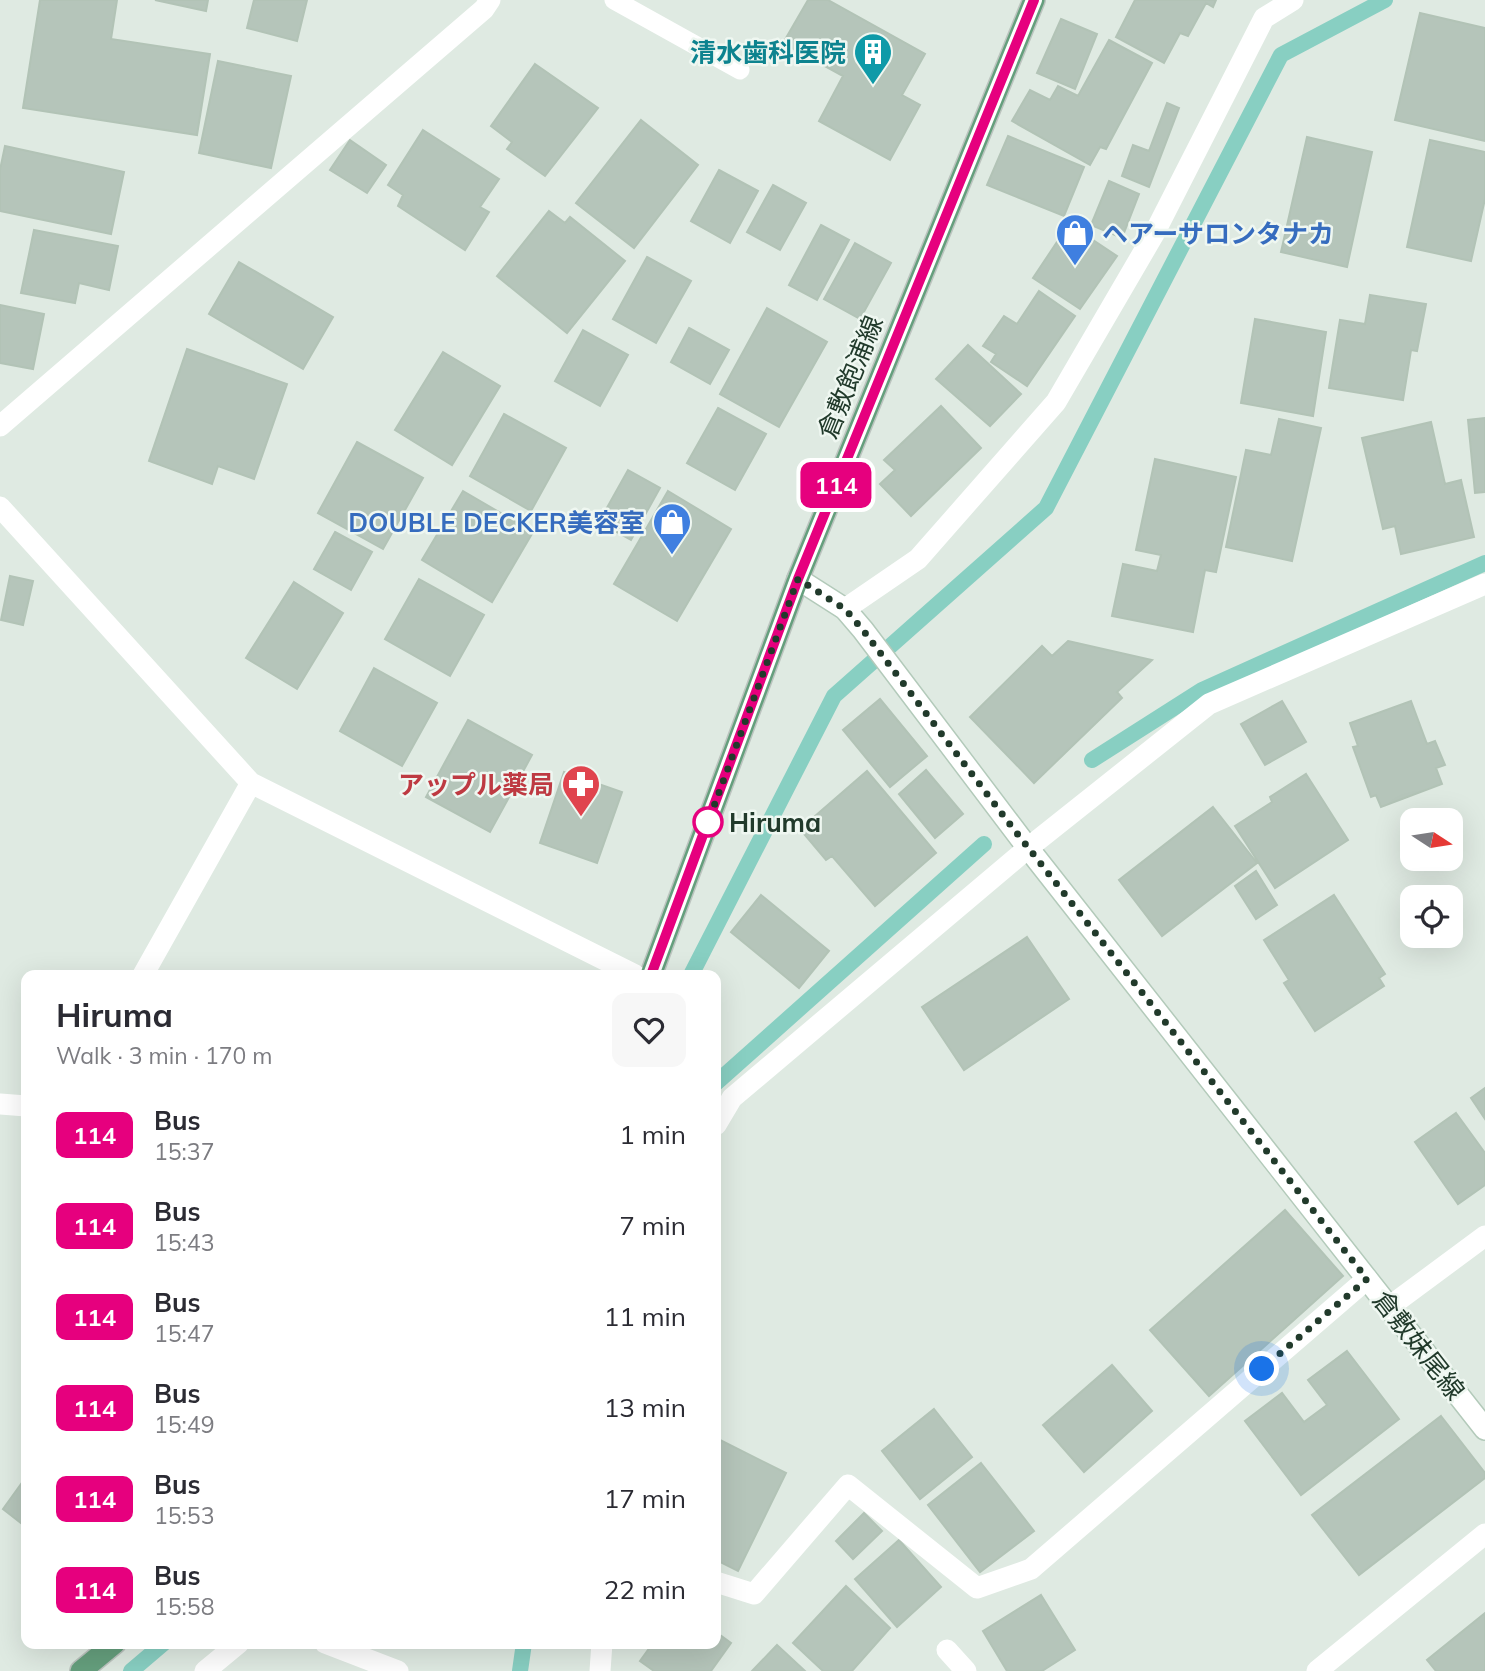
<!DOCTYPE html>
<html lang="en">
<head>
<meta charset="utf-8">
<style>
	:root { --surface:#fff; --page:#f7f7f7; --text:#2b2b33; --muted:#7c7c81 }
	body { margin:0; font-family:Mulish,"Noto Sans JP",sans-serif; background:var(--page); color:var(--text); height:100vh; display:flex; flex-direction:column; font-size:26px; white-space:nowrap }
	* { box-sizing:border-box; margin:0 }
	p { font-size:23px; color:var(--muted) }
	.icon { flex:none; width:38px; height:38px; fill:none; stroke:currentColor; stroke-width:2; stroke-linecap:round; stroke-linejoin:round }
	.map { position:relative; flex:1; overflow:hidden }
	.side { position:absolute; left:21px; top:970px; width:700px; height:679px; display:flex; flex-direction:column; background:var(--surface); border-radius:14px; box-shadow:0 7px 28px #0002 }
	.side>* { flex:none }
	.badge { padding:0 14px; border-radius:10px; font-size:24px; line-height:46px }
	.needle { width:46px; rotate:102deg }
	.tools { position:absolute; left:1400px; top:808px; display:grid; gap:14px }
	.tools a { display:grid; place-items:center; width:63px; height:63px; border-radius:14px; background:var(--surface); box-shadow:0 7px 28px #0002; font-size:35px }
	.you { position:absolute; width:35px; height:35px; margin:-18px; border:5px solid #fff; border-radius:50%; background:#1a73e8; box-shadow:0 0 0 10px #1a73e833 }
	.map>.badge { position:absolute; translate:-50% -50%; box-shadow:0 0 0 4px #fff }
	.round { display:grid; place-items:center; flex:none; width:74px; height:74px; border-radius:14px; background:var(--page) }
	.summary { display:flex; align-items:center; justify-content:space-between; height:119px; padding:0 35px }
	h1 { font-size:33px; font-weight:700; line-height:52px }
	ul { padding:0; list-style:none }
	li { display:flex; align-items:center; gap:21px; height:91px; padding:0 35px }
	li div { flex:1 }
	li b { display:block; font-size:26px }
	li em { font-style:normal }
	li .badge { min-width:77px; font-weight:700; text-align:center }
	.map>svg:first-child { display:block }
</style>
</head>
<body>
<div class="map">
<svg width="1485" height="1671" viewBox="0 0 1485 1671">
	<rect width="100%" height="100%" fill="#dfeae2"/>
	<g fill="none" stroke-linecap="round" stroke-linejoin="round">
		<path stroke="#88cfc2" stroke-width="16" d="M1092 760 1202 690 1485 563
			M691 975 834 696 1046 508 1281 55 1385 0
			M716 1083 984 844
			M131 1671 164 1643
			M520 1671 524 1643"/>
	</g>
	<path fill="#b5c5ba" stroke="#b2c3b6" stroke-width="2" d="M40 0H117L111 39 210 54 197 135 23 108Z
		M155 0H208L206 11Z
		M254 0H307L297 41 247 28Z
		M808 0H828L925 54 902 95 920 105 890 160 819 121 843 76 783 43Z
		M1135 0H1216L1213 7 1206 3 1188 36 1180 33 1164 63 1116 37Z
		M1420 13 1485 28V141L1395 120Z
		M1061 19 1097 34 1075 89 1037 73Z
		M1109 40 1152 63 1106 149 1100 147 1090 165 1012 121 1030 90 1050 100 1058 86 1078 96Z
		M218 61 291 76 271 168 199 153Z
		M535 64 598 108 545 176 507 149 512 142 491 126Z
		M1167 103 1179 108 1149 187 1122 176 1133 145 1149 151Z
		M641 120 698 165 634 248 576 203Z
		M423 130 499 179 480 207 489 212 465 250 398 206 403 195 388 185Z
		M1008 136 1084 167 1064 216 987 185Z
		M1307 137 1372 152 1347 267 1281 252Z
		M350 140 386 165 367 193 330 170Z
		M1430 140 1485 152V199L1471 261 1407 247Z
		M5 146 124 172 111 234 0 211V170Z
		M719 170 758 191 730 243 691 221Z
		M1109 181 1139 194 1122 238 1091 225Z
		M773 185 806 203 780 250 747 232Z
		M549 211 565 223 570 217 625 261 567 333 497 276Z
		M1069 224 1117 256 1080 309 1033 278Z
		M821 225 849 240 817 300 789 285Z
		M34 230 118 246 109 290 79 283 75 303 21 293Z
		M855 243 891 263 860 319 824 299Z
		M647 257 691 281 656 343 613 319Z
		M239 262 333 317 303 369 209 314Z
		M1039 291 1075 316 1027 386 991 362 996 354 983 346 1004 316 1017 324Z
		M1370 295 1426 304 1417 351 1411 350 1403 400 1329 388 1340 320 1365 324Z
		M0 305 44 314 33 369 0 363Z
		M767 308 827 342 779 427 720 394Z
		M1255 319 1326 332 1313 416 1241 403Z
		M689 328 729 350 710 384 671 362Z
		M583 330 628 355 600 406 555 381Z
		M968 345 1021 394 990 426 936 379Z
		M187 349 287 384 254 479 218 466 212 484 149 461Z
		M443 352 500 386 452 465 395 430Z
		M941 406 981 448 911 516 880 484 895 470 884 460Z
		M718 408 766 434 735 490 687 463Z
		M504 414 566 448 531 511 470 476Z
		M1485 418V492L1475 493 1468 420Z
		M1279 419 1321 428 1292 561 1226 547 1246 450 1271 455Z
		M1431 422 1445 484 1461 480 1474 537 1401 554 1395 526 1383 529 1362 438Z
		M357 442 423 478 383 549 318 513Z
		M1155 459 1236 477 1216 572 1205 570 1193 632 1112 616 1123 564 1157 571 1161 555 1136 550Z
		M628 470 660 488 631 540 599 522Z
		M463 491 533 532 492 602 422 560Z
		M668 491 731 529 677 621 614 584Z
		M335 532 372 552 351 590 314 569Z
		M10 576 33 581 23 625 1 620Z
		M419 579 484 615 450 676 385 639Z
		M294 582 343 613 297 689 246 658Z
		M1068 641 1152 660 1117 692 1122 698 1034 783 970 717 1042 646 1052 656Z
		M374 668 437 703 402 766 340 731Z
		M880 699 927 756 890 787 843 730Z
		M1282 701 1306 742 1265 765 1241 724Z
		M1411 701 1427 744 1435 741 1445 765 1436 768 1442 784 1381 807 1376 795 1371 797 1353 747 1358 746 1350 723Z
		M468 720 532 755 490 832 426 797Z
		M926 770 963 814 935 838 899 794Z
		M867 771 936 853 875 906 832 856 826 860 800 829Z
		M564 772 622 792 597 863 540 843Z
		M1306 774 1348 840 1275 888 1235 826 1272 802 1270 797Z
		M1213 807 1257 863 1162 936 1119 880Z
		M1256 871 1277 905 1256 919 1235 886Z
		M761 895 829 951 799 988 731 932Z
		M1334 895 1385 974 1379 978 1384 986 1315 1031 1284 983 1289 980 1264 940Z
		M1027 937 1069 999 964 1070 922 1007Z
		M1485 1088V1119L1471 1098Z
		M1456 1113 1485 1153V1185L1458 1204 1415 1142Z
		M1285 1210 1343 1276 1209 1396 1150 1330Z
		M1347 1351 1399 1419 1301 1495 1245 1421 1282 1393 1304 1422 1327 1405 1308 1380Z
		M1112 1365 1152 1411 1084 1472 1043 1425Z
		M934 1409 972 1457 920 1499 882 1451Z
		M1441 1416 1485 1473V1478L1359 1575 1312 1515Z
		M716 1438 786 1473 738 1571 716 1560Z
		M981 1463 1034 1531 980 1572 928 1505Z
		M26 1477V1527L3 1509Z
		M864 1513 882 1531 853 1559 836 1541Z
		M899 1540 941 1587 897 1627 855 1579Z
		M846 1586 890 1628 852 1671H823L793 1643Z
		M1041 1595 1075 1650 1042 1671H1007L983 1631Z
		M1485 1613V1671H1436L1427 1660Z
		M716 1632 731 1643 711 1671H654L640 1661 653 1643H716Z
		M777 1645 805 1671H752Z"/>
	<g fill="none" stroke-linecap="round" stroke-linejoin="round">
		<defs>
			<path id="secondary" d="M798 579 845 609 863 630 1028 848 1485 1429"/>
			<path id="primary" d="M651 975 798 579 1034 0
				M81 1671 115 1643"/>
		</defs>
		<use href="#secondary" stroke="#b3caba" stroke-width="24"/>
		<use href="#primary" stroke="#bcc4bf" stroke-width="24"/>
		<path stroke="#fff" stroke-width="19" d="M614 0 740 70"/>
		<path stroke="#fff" stroke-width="21" d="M0 426 484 9 490 0
			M0 507 251 783 635 975
			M845 609 918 559 1056 402 1154 234 1264 18 1293 0
			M143 975 251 783
			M0 1104 26 1106
			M716 1125 732 1098 1028 848 1209 704 1485 584
			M1389 1307 1485 1236
			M716 1582 754 1594 848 1485 977 1588 1031 1569 1367 1279
			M325 1643 398 1671
			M947 1650 966 1671
			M205 1671 239 1643
			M600 1671 602 1643
			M1317 1671 1485 1534"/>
		<use href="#secondary" stroke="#fff" stroke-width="21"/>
		<use href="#primary" stroke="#659f7d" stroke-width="21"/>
	</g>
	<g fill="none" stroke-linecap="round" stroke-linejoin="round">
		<defs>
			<path id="line" d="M651 975 798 579 1034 0"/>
		</defs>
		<use href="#line" stroke="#fff" stroke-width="16"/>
		<use href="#line" stroke="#e6007e" stroke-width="10"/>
		<path stroke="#213a2b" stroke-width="7" stroke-dasharray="0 12.6" d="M708 822 707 825 798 579 845 609 863 630 1012 827 1367 1279 1262 1369"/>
	</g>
	<defs>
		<symbol id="building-pin" viewBox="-11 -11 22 30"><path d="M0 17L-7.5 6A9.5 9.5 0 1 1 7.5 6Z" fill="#0f9aa8" stroke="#eff7f1"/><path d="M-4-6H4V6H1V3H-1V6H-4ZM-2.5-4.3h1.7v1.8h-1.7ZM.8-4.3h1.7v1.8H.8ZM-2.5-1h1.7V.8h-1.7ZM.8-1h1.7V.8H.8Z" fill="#fff"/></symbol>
		<symbol id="shop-pin" viewBox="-11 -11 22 30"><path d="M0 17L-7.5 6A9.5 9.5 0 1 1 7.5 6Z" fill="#3f7fe0" stroke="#eff7f1"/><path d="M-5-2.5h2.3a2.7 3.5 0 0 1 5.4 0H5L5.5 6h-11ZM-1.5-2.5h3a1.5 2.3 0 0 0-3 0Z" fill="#fff"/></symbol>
		<symbol id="pharmacy-pin" viewBox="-11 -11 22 30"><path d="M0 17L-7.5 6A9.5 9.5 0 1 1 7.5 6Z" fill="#e0444e" stroke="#eff7f1"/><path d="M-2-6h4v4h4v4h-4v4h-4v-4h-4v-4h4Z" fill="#fff"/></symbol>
	</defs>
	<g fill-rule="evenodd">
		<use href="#building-pin" x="851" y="30" width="44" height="60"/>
		<use href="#shop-pin" x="1053" y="211" width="44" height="60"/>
		<use href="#shop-pin" x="650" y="500" width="44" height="60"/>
		<use href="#pharmacy-pin" x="559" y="762" width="44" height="60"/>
	</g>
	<circle fill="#fff" stroke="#e6007e" stroke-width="3.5" cx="708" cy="822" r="14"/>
	<g text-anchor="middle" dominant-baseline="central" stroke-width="5" stroke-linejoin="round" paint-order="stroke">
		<g font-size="26" font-weight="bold" fill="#0d838f" stroke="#eff7f1" text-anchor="end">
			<text x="846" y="52">清水歯科医院</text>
		</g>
		<g font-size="26" font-weight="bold" fill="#366cbe" stroke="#eff7f1" text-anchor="start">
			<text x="1102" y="233">ヘアーサロンタナカ</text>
			<text x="645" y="522" text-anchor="end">DOUBLE DECKER美容室</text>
		</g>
		<g font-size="26" fill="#213a2b" stroke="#eff7f1">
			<text transform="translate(850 377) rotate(-68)">倉敷飽浦線</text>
			<text transform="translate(1419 1345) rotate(52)">倉敷妹尾線</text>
		</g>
		<g font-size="26" font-weight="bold" fill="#be3a42" stroke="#eff7f1" text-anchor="end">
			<text x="554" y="784">アップル薬局</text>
		</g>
		<g font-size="26" font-weight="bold" fill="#213a2b" stroke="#eff7f1" text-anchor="start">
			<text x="729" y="822">Hiruma</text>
		</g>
	</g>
</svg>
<div class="tools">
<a><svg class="needle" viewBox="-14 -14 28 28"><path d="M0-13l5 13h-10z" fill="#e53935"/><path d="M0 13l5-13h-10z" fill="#7c7c81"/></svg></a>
<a><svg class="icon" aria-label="locate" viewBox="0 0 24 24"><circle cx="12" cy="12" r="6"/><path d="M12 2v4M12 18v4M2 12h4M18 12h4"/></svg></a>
</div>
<div class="you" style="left:1262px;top:1369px"></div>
<b class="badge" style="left:836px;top:485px;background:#e6007e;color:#fff">114</b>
<section class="side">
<div class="summary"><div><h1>Hiruma</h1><p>Walk · 3 min · 170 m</p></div><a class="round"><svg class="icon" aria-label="heart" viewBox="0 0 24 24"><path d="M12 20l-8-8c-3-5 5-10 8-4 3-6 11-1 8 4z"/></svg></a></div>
<ul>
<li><span class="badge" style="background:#e6007e;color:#fff">114</span><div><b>Bus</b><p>15:37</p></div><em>1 min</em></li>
<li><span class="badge" style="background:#e6007e;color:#fff">114</span><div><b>Bus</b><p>15:43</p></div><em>7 min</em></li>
<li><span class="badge" style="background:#e6007e;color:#fff">114</span><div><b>Bus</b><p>15:47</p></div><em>11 min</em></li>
<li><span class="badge" style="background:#e6007e;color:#fff">114</span><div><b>Bus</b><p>15:49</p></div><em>13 min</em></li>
<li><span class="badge" style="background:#e6007e;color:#fff">114</span><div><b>Bus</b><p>15:53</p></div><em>17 min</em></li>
<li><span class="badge" style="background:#e6007e;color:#fff">114</span><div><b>Bus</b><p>15:58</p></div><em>22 min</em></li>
</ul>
</section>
</div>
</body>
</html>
